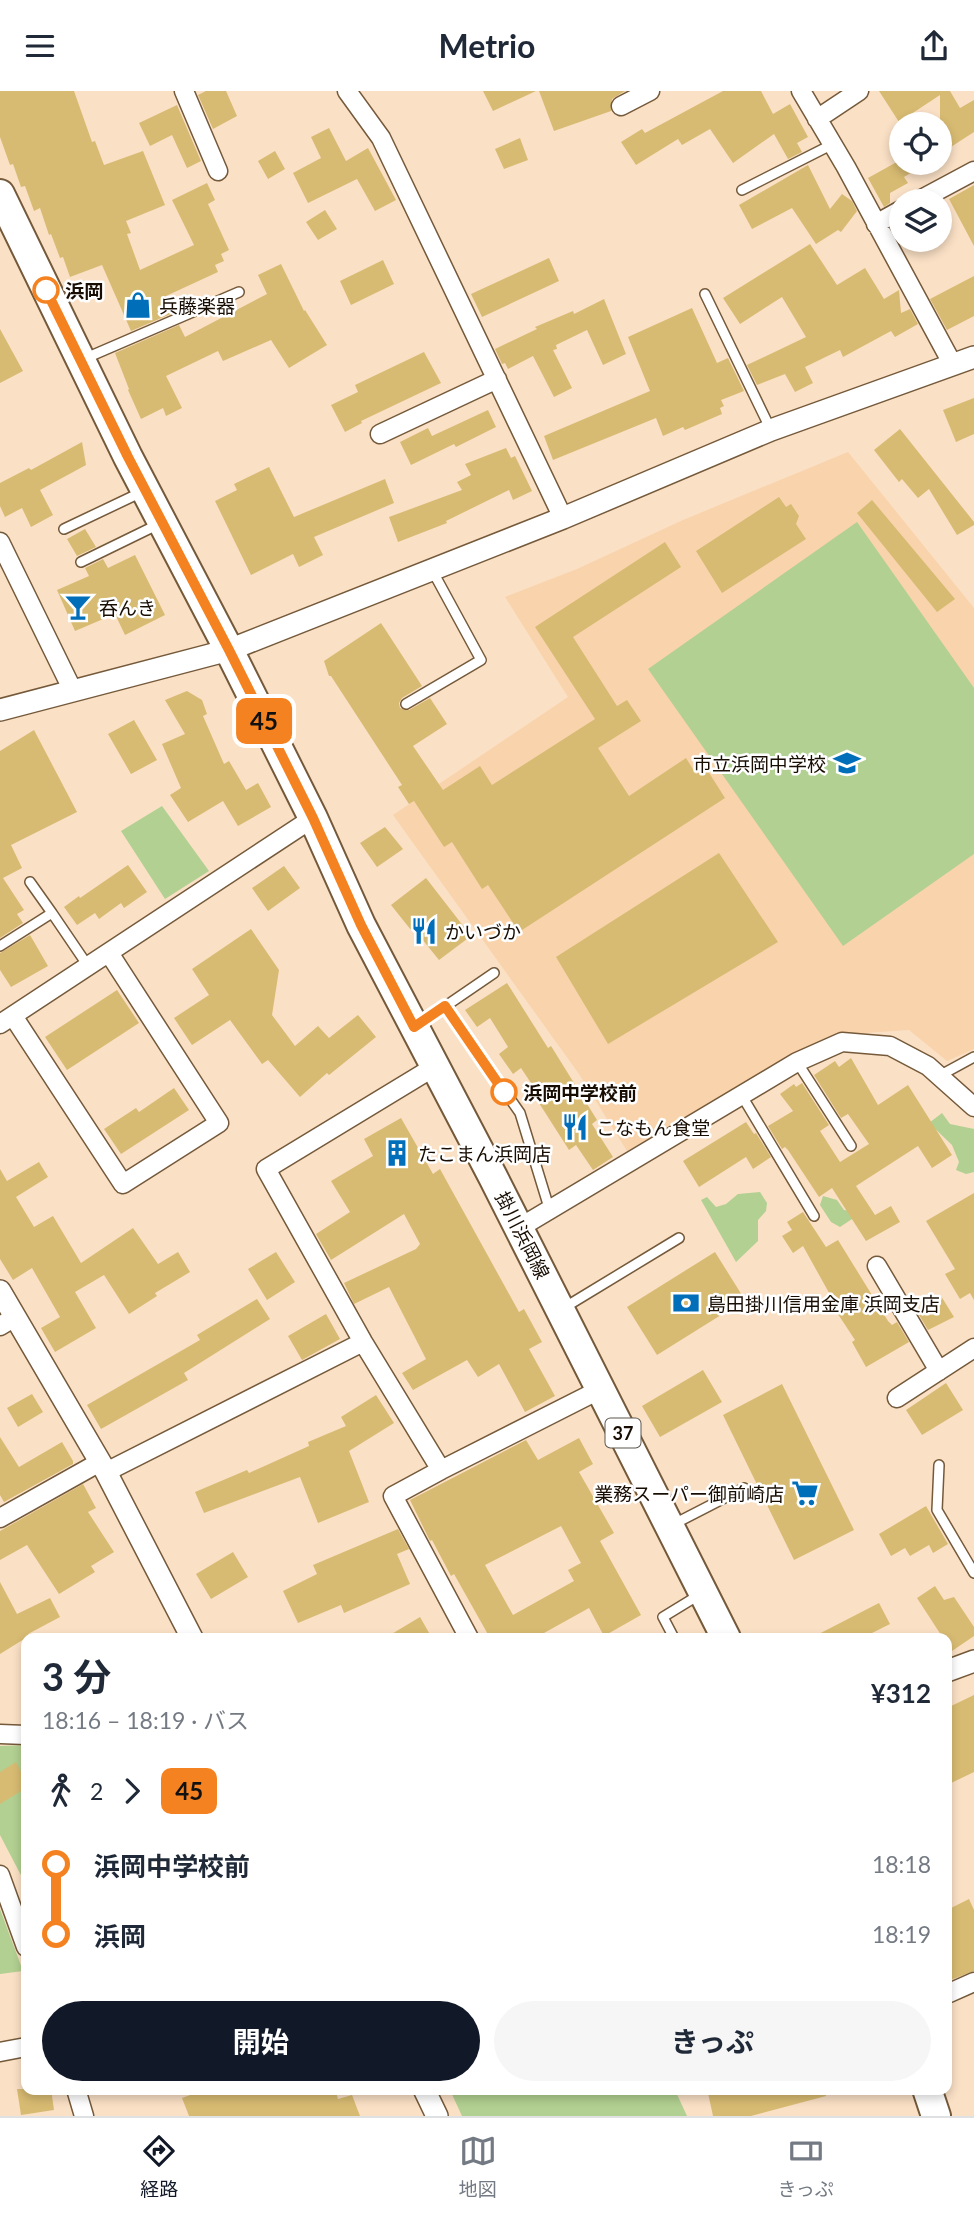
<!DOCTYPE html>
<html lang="ja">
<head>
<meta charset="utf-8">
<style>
	:root { --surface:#fff; --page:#f6f6f7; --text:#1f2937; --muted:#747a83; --line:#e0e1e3; --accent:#111827 }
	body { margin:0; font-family:Lato,"Noto Sans JP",sans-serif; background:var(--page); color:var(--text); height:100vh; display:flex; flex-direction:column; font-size:26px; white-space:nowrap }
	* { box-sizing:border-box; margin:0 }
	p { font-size:23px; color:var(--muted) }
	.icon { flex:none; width:38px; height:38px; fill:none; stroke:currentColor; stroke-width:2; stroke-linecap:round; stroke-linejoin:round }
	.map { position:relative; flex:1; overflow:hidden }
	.drawer { position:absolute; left:21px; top:1542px; width:931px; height:462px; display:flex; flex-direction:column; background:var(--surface); border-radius:14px; box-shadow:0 4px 10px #0003 }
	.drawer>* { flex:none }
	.badge { padding:0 14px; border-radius:10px; font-size:24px; line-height:46px }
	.fabs { position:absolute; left:889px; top:21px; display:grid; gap:14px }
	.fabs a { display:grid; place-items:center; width:63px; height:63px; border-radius:50%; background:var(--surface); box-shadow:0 4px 10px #0003; font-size:35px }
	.map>.badge { position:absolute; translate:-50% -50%; box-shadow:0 0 0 4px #fff }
	.legs { display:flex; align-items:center; gap:10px; height:77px; padding:0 21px; font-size:23px }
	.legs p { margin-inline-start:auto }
	.headline { display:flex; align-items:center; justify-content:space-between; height:119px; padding:0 21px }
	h1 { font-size:38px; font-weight:700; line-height:52px }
	.primary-button { display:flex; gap:14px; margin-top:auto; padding:14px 21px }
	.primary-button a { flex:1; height:80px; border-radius:42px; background:var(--accent); color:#fff; font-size:28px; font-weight:700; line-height:80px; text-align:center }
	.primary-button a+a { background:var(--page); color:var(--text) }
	ul { padding:0 21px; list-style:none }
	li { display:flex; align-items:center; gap:24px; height:70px; font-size:26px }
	li i { display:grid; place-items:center; width:10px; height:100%; margin:0 9px; background:currentColor }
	li i::after { content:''; width:18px; height:18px; margin:-9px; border:5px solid; border-radius:50%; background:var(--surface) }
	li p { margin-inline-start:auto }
	li:first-child i { background:linear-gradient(#0000 50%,currentColor 0) }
	li:last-child i { background:linear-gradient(currentColor 50%,#0000 0) }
	header { display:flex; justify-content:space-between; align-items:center; height:91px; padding:0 21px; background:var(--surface); font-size:32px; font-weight:700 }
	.dock { display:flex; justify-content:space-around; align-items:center; height:98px; border-top:2px solid var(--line); background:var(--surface); font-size:19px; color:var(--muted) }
	.dock a { display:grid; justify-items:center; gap:4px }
	.dock .on { color:var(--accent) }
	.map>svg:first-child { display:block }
</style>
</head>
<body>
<header><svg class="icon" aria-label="menu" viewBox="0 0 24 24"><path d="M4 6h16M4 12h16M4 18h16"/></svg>Metrio<svg class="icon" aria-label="share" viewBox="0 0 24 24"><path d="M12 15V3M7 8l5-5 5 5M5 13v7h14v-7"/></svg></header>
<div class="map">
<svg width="974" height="2025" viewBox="0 0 974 2025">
	<rect width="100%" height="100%" fill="#fae0c5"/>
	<path fill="#f9d3ab" d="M848 361 974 517V958L947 970 909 939 835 944 627 1060 579 983 393 724 568 606 505 506 577 478 683 429Z"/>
	<path fill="#b2d091" d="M857 431 974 597V763L843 855 648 578Z
		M162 715 209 780 165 808 121 740Z
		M942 1022 950 1033 974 1038V1081L966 1083 956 1079 959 1071 952 1054 929 1032Z
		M760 1101 767 1112 766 1120 758 1129V1150L736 1171 701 1109 707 1106 716 1116 726 1113 738 1103Z
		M823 1105 837 1109 844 1119 853 1120 855 1126 840 1136 831 1131 820 1114Z
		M26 1654V1794L0 1744V1655Z
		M0 1818 23 1880 0 1883Z
		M450 1999H675L687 2025H462Z"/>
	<path fill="#d8bb72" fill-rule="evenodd" d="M0 0H74L92 51 95 50 104 74 143 60 165 114 126 130 131 142 127 143 140 179 194 154 172 109 207 92 215 109 208 113 229 159 221 163 224 170 215 174 218 181 166 205 173 222 131 240 102 174 70 186 63 166 60 167 51 143 49 144 40 117 34 120 25 95 21 96 13 73 10 74 0 46Z
		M206 0H226L237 25 213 38 198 4Z
		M483 0H536L493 20Z
		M539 0H625L612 8 611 20 554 40Z
		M723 0H761L773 23 790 13 808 46 797 52 802 61 788 68 774 43 733 72 710 38 682 54 678 48 636 74 621 51 642 38 645 42Z
		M879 0H950L960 17 974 9V41L940 63V4L899 31Z
		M177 14 201 70 187 77 172 44 150 55 139 32Z
		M329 37 346 70 368 57 396 109 375 120 357 88 308 112 293 82 321 67 311 46Z
		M520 47 528 69 504 78 495 58Z
		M275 60 285 78 268 88 258 70Z
		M895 72H927L904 86 908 92 890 102V112L884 116 868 87Z
		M808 74 830 118 842 103 852 110 857 120 841 141 838 139 816 153 792 117 752 138 739 114Z
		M974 94V155L949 108Z
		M325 119 337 138 318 149 306 131Z
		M810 153 837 194 865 177 884 208 899 199 901 222 910 218 918 233 895 246 891 240 843 266 840 259 805 276 813 292 795 301 785 283 757 294 747 274 806 246 782 206 740 233 723 207Z
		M549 167 559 190 482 226 471 203Z
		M383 169 394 193 351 214 340 190Z
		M281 173 304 220 305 219 327 254 289 277 271 249 223 270 218 260 166 285 182 317 166 325 163 317 141 328 128 299 129 298 115 262 179 234 185 246 267 203 258 184Z
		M974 185V225L947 239 930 208Z
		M604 208 626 263 603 274 587 239 556 254 557 258 553 259 572 297 554 306 533 265 508 278 505 272 502 273 495 258 537 238 535 236 573 220 574 223Z
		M692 217 717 272 728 267 744 300 721 309 724 315 720 317 722 323 685 339 683 336 663 345 656 327 553 369 544 345 650 300 628 246Z
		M0 238 23 280 0 292Z
		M424 261 441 292 361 330 362 332 345 341 331 314 358 301 355 294Z
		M974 307V343L956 351 943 319Z
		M488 319 496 336 456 356 454 353 411 374 400 351 428 337 432 345Z
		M900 338 974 431V434L957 444 929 398 918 407 902 388 899 391 874 359Z
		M82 351 86 374 40 399 53 424 31 436 22 417 5 426 0 415V392L29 377 31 379Z
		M506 357 511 367 515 365 532 400 513 409 509 399 446 430 447 432 398 451 389 426 462 399 457 391 471 384 465 373Z
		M269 376 294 426 385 388 394 412 314 446 323 464 299 476 293 463 251 484 215 410 237 399 234 393Z
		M779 406 786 416 791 413 799 425 796 433 806 448 722 502 696 460Z
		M872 409 955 508 937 521 857 422Z
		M85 438 96 456 77 465 67 448Z
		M665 451 681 476 573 546 617 615 627 609 641 630 598 657 629 705 686 667 696 683 706 677 725 707 519 841 488 794 482 798 452 751 444 756 414 710 409 713 398 696 402 694 331 585H329L324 570 381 532 422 595 402 607 399 612 400 617 409 619 430 607 447 633 413 655 443 699 480 675 492 694 595 628 535 536Z
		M135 464 165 524 125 544 115 523 75 540 57 499 89 485 85 477 103 468 108 477Z
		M187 600 202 609 207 623 203 625 224 673 229 670 246 699 258 692 271 716 238 735 223 710 188 731 170 704 181 697 162 653 185 643 165 609Z
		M134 629 157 669 131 683 108 643Z
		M34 639 77 721 11 754 22 777 3 787 24 819 17 823 23 832 0 847V660Z
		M385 736 403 758 377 776 360 752Z
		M719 762 778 851 608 953 556 866Z
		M128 774 147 801 124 817 121 812 99 828 95 822 77 834 64 816 79 805 80 807Z
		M284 775 300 797 268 820 252 797Z
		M426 787 471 845 439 869 413 837 411 839 391 814Z
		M251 838 279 879 272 924 295 955 318 935 329 947 358 924 376 946 329 984 327 982 300 1006 268 969 262 973 230 929 192 954 174 927 209 904 192 878Z
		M30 844 48 875 11 896 0 879V862Z
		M507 892 548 957 551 955 597 1029 592 1033 613 1066 593 1079 576 1054 569 1059 539 1012 543 1010 521 977 513 983 499 963 508 956 490 927 477 936 465 919Z
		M117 899 139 932 67 979 45 946Z
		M851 967 878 1014 908 994 952 1064 932 1077 918 1055 856 1095 875 1124 891 1115 900 1131 866 1150 832 1097 819 1106 788 1059 785 1056 782 1058 768 1035 793 1020 780 1003 794 993 796 996 802 992 829 1034 820 1040 840 1071 869 1053 848 1023 841 1027 814 984 835 970 839 976Z
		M174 997 189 1019 121 1063 104 1038 136 1017 139 1021Z
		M401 1027 433 1083 440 1078 519 1221 524 1218 542 1251 529 1258 555 1305 525 1321 499 1273 478 1286 467 1269 413 1299 402 1282 426 1268 389 1196 354 1213 344 1192 416 1158 420 1153 404 1123 331 1169 316 1143 350 1121 331 1090 373 1065 364 1048Z
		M746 1031 754 1043 756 1042 771 1066 753 1078 746 1066 699 1096 683 1070Z
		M39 1071 48 1086 16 1106 34 1136 53 1125 81 1172 133 1137 158 1173 178 1161 190 1181 155 1202 157 1205 129 1223 104 1184 75 1201 96 1237 55 1261 41 1237 60 1226 32 1177 13 1189 0 1168V1078L7 1090Z
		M974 1102V1209L970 1202 960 1208 945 1183 955 1178 926 1130Z
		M803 1121 826 1156 838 1149 888 1230 892 1234 897 1231 909 1251 866 1276 852 1251 855 1249 830 1211 833 1209 803 1155 793 1162 782 1145 792 1139 787 1131Z
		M276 1161 295 1191 267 1209 248 1178Z
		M715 1161 745 1209 657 1264 627 1216Z
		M941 1205 954 1226 928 1239 916 1219Z
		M257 1208 270 1228 184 1282 188 1289 101 1338 87 1314 200 1249 197 1244Z
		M326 1223 340 1248 302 1269 288 1245Z
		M703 1279 722 1311 660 1346 642 1315Z
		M946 1292 963 1319 922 1344 906 1319Z
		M782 1293 854 1439 794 1469 723 1324Z
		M32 1303 43 1321 18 1336 7 1317Z
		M376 1304 394 1332 349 1360 369 1411 318 1432 300 1386 204 1422 195 1401 247 1379 249 1382 309 1355 308 1351 346 1335 341 1326Z
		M0 1346 19 1376 62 1351 73 1370V1373L4 1411 0 1404Z
		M579 1347 593 1373 579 1381 614 1442 600 1450 641 1524 604 1545 589 1517 535 1547H490L454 1483 451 1485 432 1449 430 1450 410 1409 526 1349 538 1369ZM561 1435 581 1472 568 1479 574 1490 513 1524 485 1474Z
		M83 1393 96 1417 88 1421 114 1461 91 1475 95 1481 59 1503 27 1454 0 1469V1440Z
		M926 1415 948 1453 933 1462 929 1454 910 1465 905 1457 891 1465 879 1443Z
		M398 1438 409 1458 397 1463 410 1493 344 1522 341 1514 298 1532 283 1500 317 1483 313 1474Z
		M233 1461 248 1486 211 1508 196 1483Z
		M0 1491 17 1523 50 1507 60 1526 28 1543 29 1545 0 1563Z
		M935 1495 944 1509 954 1506 974 1536V1545L952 1560 947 1552V1547H943L917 1507Z
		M879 1512 890 1533 862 1547H811Z
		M420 1526 432 1547H385Z
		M974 1604V1681L947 1694V1617Z
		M16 1671 26 1690V1697L0 1713V1681Z
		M969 1808 974 1819V1880L948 1890 947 1819Z
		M17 1998H51L54 2019 21 2024Z
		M207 1998H335L338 2008 352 2004 360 2025H189L182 2007Z
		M723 1998H825L826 2005 751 2025H713L708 2002Z"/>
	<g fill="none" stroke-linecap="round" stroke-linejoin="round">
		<defs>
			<path id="service" d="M742 99 831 54
				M705 203 771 339
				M86 267 239 201
				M64 438 144 400
				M81 471 161 432
				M406 613 481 569 432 479
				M30 791 52 822
				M0 855 52 822 88 875
				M445 915 520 1022 550 1120
				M418 934 494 882
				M797 971 851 1055
				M939 985 974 966
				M742 1005 814 1125
				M562 1218 679 1147
				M939 1374 937 1419 974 1482
				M672 1434 744 1397
				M674 1547 663 1526 699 1504"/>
			<path id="minor" d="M184 0 218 80
				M347 0 381 47 563 427
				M801 0 846 76 953 274
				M621 15 650 0
				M817 28 859 0
				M918 110 974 80
				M876 133 901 119
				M380 343 497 288
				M0 451 73 600
				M13 925 123 1093 219 1032 109 862
				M0 933 313 727
				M434 976 266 1078 363 1251 441 1379 601 1298
				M519 1137 797 971 842 951 890 955 928 975 974 1016
				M877 1175 939 1280
				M0 1235 15 1226
				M897 1307 974 1257
				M441 1379 393 1405 469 1547
				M106 1381 363 1251
				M0 1427 100 1371
				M0 1643 26 1644
				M0 1784 26 1856
				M947 1903 974 1891
				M0 1961 26 1956
				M76 1998 84 2025"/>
			<path id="tertiary" d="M0 619 229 559 563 427 771 339 974 266
				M0 1200 106 1381 192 1547
				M947 1580 974 1570
				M424 1998 437 2025"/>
			<path id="primary" d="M0 103 128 366 229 559 313 727 361 834 493 1086 726 1547
				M927 1998 936 2025"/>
		</defs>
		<use href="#service" stroke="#74593a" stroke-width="12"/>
		<use href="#minor" stroke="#74593a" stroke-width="21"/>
		<use href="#tertiary" stroke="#74593a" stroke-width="24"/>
		<use href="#primary" stroke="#74593a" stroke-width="32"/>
		<use href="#service" stroke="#fff" stroke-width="9"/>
		<use href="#minor" stroke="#fff" stroke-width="18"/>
		<use href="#tertiary" stroke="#fff" stroke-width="21"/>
		<use href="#primary" stroke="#fff" stroke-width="28"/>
	</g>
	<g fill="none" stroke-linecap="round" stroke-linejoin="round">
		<defs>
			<path id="line-1" d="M46 199 128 366 229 559 313 727 361 834 414 936 445 915 504 1001"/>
		</defs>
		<use href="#line-1" stroke="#fff" stroke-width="16"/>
		<use href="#line-1" stroke="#f58220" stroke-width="10"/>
	</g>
	<defs>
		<symbol id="shop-bare" viewBox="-9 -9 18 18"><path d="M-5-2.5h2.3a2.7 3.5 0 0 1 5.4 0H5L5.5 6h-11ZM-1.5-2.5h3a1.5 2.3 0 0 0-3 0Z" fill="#016eb9" stroke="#fff" stroke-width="2.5" paint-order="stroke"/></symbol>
		<symbol id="bar-bare" viewBox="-9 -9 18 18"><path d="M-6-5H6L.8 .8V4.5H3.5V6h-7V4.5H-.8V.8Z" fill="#016eb9" stroke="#fff" stroke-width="2.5" paint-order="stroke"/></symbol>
		<symbol id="school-bare" viewBox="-9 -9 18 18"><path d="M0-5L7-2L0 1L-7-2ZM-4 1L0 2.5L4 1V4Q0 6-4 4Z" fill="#016eb9" stroke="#fff" stroke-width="2.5" paint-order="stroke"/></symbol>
		<symbol id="restaurant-bare" viewBox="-9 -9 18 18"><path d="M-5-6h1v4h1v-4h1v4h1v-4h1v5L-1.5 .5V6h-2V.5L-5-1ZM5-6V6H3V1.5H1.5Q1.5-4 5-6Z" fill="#016eb9" stroke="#fff" stroke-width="2.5" paint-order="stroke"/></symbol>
		<symbol id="building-bare" viewBox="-9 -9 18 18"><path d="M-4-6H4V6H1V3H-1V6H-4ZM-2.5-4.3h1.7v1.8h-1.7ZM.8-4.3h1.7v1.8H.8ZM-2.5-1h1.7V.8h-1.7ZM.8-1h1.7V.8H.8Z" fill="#016eb9" stroke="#fff" stroke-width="2.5" paint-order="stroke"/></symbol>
		<symbol id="bank-bare" viewBox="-9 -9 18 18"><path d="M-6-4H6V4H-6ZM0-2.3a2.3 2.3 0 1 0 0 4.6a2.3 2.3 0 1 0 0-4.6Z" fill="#016eb9" stroke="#fff" stroke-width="2.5" paint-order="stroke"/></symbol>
		<symbol id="supermarket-bare" viewBox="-9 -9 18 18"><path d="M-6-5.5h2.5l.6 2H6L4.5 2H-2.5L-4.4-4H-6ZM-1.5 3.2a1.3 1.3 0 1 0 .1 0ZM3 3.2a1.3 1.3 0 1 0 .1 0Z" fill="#016eb9" stroke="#fff" stroke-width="2.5" paint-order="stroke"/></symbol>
	</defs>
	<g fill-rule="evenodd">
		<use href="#shop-bare" x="119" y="195" width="38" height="38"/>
		<use href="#bar-bare" x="59" y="497" width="38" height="38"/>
		<use href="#school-bare" x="828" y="653" width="38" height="38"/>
		<use href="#restaurant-bare" x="405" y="821" width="38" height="38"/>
		<use href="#restaurant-bare" x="556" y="1017" width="38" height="38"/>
		<use href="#building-bare" x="378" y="1043" width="38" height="38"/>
		<use href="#bank-bare" x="667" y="1193" width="38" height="38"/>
		<use href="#supermarket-bare" x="786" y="1383" width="38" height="38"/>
	</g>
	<g fill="#fff" stroke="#f58220" stroke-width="3.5">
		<circle cx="46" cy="199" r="12"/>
		<circle cx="504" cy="1001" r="12"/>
	</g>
	<g text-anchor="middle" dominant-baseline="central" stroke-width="5" stroke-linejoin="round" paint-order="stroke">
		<rect fill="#fff" stroke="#5d564f" stroke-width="2" x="605.5" y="1327.5" width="35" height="29" rx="5"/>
		<g font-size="18" font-weight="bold" fill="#180d03">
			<text x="623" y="1342">37</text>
		</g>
		<g font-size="19" font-weight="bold" fill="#180d03" stroke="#fff" text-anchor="start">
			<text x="65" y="199">浜岡</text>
			<text x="523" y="1001">浜岡中学校前</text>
		</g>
		<g font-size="19" fill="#180d03" stroke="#fff" text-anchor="start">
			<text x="159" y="214">兵藤楽器</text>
			<text x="99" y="516">呑んき</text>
			<text x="826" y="672" text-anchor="end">市立浜岡中学校</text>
			<text x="445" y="840">かいづか</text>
			<text x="596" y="1036">こなもん食堂</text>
			<text x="418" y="1062">たこまん浜岡店</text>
			<text x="707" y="1212">島田掛川信用金庫 浜岡支店</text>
			<text x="784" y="1402" text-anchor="end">業務スーパー御前崎店</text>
		</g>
		<g font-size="19" fill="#180d03" stroke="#fff">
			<text transform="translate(523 1144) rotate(63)">掛川浜岡線</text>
		</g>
	</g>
</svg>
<div class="fabs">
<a><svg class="icon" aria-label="locate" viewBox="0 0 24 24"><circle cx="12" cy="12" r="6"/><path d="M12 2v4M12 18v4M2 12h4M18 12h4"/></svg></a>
<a><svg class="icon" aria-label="layers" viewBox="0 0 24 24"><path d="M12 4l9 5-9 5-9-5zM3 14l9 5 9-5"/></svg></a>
</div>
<b class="badge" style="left:264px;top:630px;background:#f58220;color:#111">45</b>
<section class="drawer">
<div class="headline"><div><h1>3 分</h1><p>18:16 – 18:19 · バス</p></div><b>¥312</b></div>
<div class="legs"><svg class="icon" aria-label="walk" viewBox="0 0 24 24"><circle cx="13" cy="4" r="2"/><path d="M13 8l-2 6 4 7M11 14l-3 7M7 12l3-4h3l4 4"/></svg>2<svg class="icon" aria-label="forward" viewBox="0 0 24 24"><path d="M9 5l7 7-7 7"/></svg><b class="badge" style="background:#f58220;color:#111">45</b></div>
<ul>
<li><i style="color:#f58220"></i><b>浜岡中学校前</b><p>18:18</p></li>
<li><i style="color:#f58220"></i><b>浜岡</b><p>18:19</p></li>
</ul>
<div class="primary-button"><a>開始</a><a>きっぷ</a></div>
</section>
</div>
<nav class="dock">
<a class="on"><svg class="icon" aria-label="directions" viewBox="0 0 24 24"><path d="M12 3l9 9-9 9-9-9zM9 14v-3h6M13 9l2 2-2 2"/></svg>経路</a>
<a><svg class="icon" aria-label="map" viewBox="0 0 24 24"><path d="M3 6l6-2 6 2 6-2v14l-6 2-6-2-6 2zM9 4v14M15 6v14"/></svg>地図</a>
<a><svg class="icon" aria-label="tickets" viewBox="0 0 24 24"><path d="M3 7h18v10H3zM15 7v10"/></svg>きっぷ</a>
</nav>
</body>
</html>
